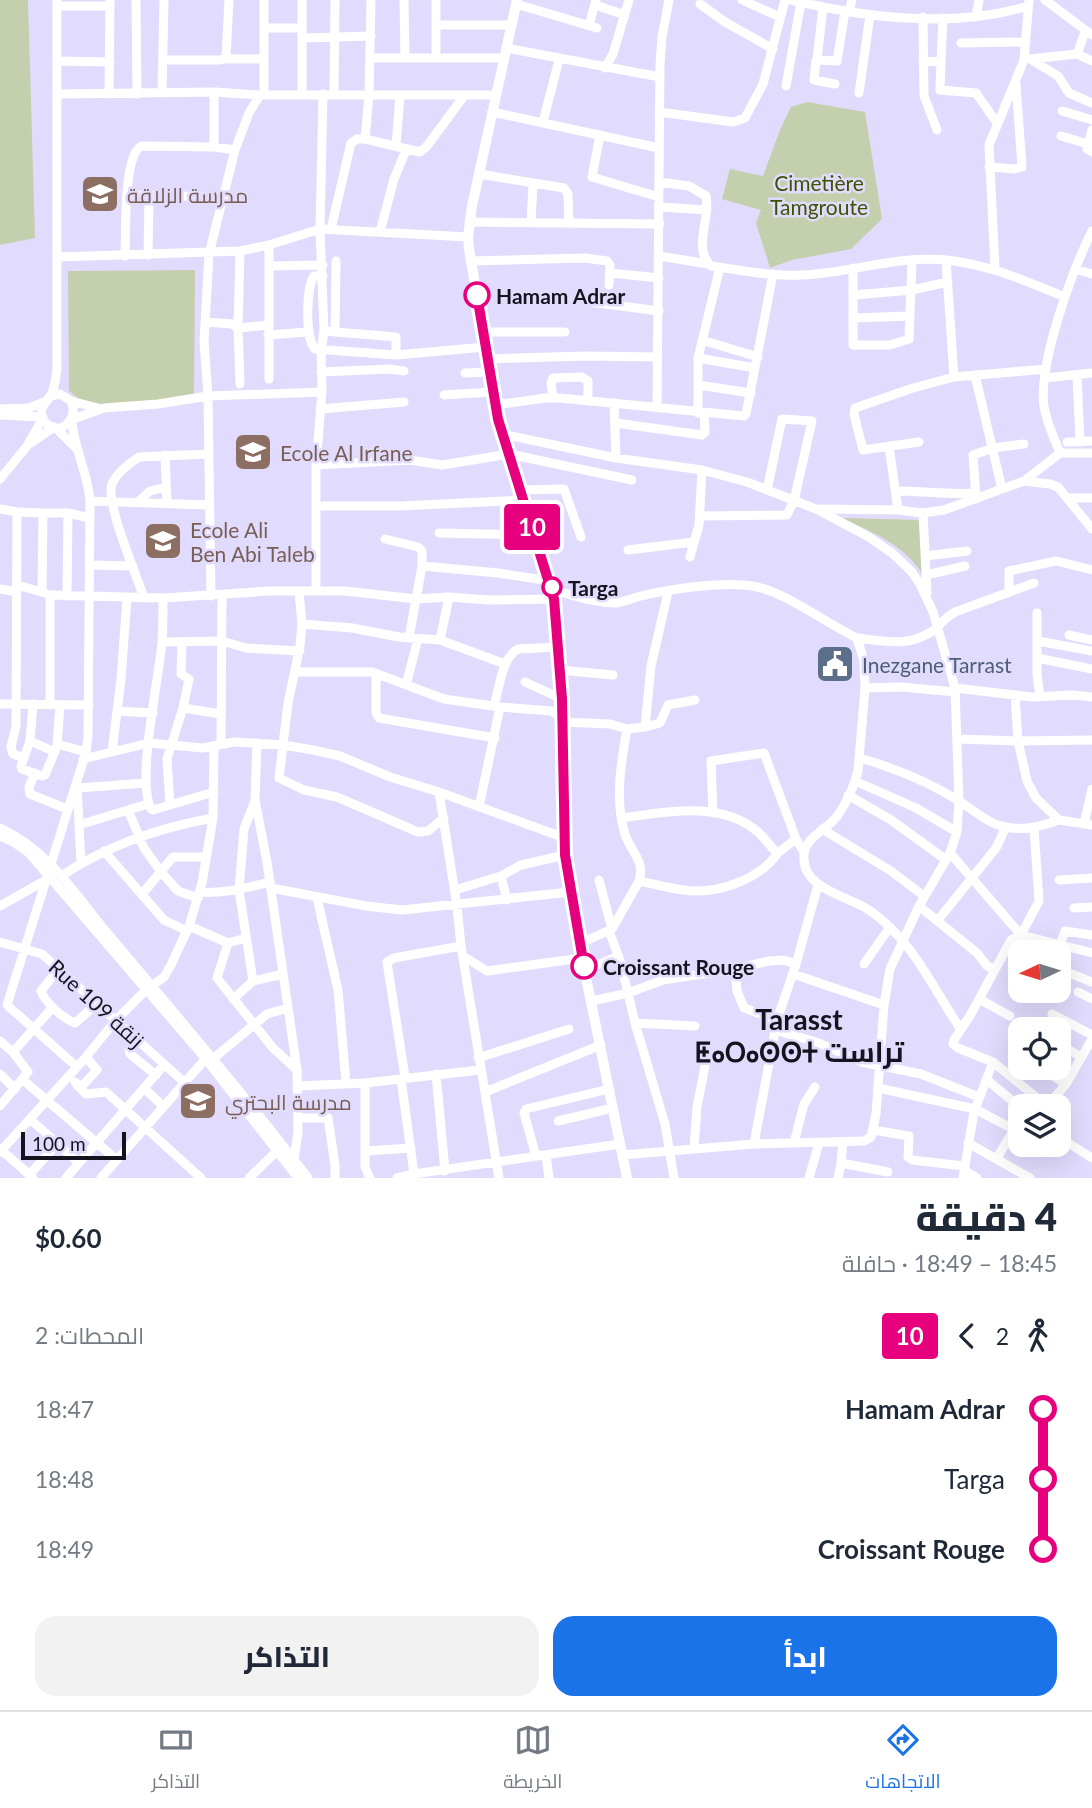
<!DOCTYPE html>
<html lang="ar">
<head>
<meta charset="utf-8">
<style>
	:root { --surface:#fff; --page:#f2f2f3; --text:#1f2937; --muted:#747a83; --line:#e0e1e3; --accent:#1a73e8 }
	body { margin:0; font-family:Lato,Cairo,"Noto Sans Tifinagh",sans-serif; background:var(--page); color:var(--text); direction:rtl; height:100vh; display:flex; flex-direction:column; font-size:26px; white-space:nowrap }
	* { box-sizing:border-box; margin:0 }
	p { font-size:23px; color:var(--muted) }
	.icon { flex:none; width:38px; height:38px; fill:none; stroke:currentColor; stroke-width:2; stroke-linecap:round; stroke-linejoin:round }
	.map { position:relative; height:1178px; overflow:hidden; direction:ltr }
	.side { display:flex; flex-direction:column; background:var(--surface); flex:1 }
	.side>* { flex:none }
	.badge { padding:0 14px; border-radius:5px; font-size:24px; line-height:46px }
	.needle { width:46px; rotate:266deg }
	.buttons { position:absolute; left:1008px; top:940px; display:grid; gap:14px }
	.buttons a { display:grid; place-items:center; width:63px; height:63px; border-radius:14px; background:var(--surface); box-shadow:0 7px 28px #0002; font-size:35px }
	.scale { position:absolute; left:21px; bottom:18px; width:105px; box-sizing:border-box; padding-left:7px; border:4px solid #15131e; border-top:0; font-size:19px; line-height:24px; white-space:nowrap; color:#15131e; -webkit-text-stroke:5px #e1dcfd; paint-order:stroke }
	.map>.badge { position:absolute; translate:-50% -50%; box-shadow:0 0 0 4px #fff }
	.legs { display:flex; align-items:center; gap:10px; height:77px; padding:0 35px; font-size:23px }
	.legs p { margin-inline-start:auto }
	.headline { display:flex; align-items:center; justify-content:space-between; height:119px; padding:0 35px }
	h1 { font-size:38px; font-weight:800; line-height:52px }
	.button { display:flex; gap:14px; margin-top:auto; padding:14px 35px }
	.button a { flex:1; height:80px; border-radius:21px; background:var(--accent); color:#fff; font-size:28px; font-weight:800; line-height:80px; text-align:center }
	.button a+a { background:var(--page); color:var(--text) }
	ul { padding:0 35px; list-style:none }
	li { display:flex; align-items:center; gap:24px; height:70px; font-size:26px }
	li i { display:grid; place-items:center; width:10px; height:100%; margin:0 9px; background:currentColor }
	li i::after { content:''; width:18px; height:18px; margin:-9px; border:5px solid; border-radius:50%; background:var(--surface) }
	li p { margin-inline-start:auto }
	li:first-child i { background:linear-gradient(#0000 50%,currentColor 0) }
	li:last-child i { background:linear-gradient(currentColor 50%,#0000 0) }
	.menu { display:flex; justify-content:space-around; align-items:center; height:98px; border-top:2px solid var(--line); background:var(--surface); font-size:19px; color:var(--muted) }
	.menu a { display:grid; justify-items:center; gap:4px }
	.menu .selected { color:var(--accent) }
	.map>svg:first-child { display:block }
</style>
</head>
<body>
<div class="map">
<svg width="1092" height="1178" viewBox="0 0 1092 1178">
	<rect width="100%" height="100%" fill="#e1dcfd"/>
	<path fill="#c3cfad" d="M0 0H28L35 238 0 245Z
		M807 102 865 112 882 219 851 249 792 260 770 268 756 223 761 210 722 199 730 169 763 176 780 130 791 107Z
		M195 270 194 394 160 404 88 406 69 391 68 271Z
		M842 518 920 520 923 575C905 545 872 532 842 518Z"/>
	<g fill="none" stroke-linecap="round" stroke-linejoin="round">
		<path stroke="#fff" stroke-width="9" d="M136 0 137 94
			M264 0V95
			M302 0V94
			M371 0 369 95 365 139 420 152 427 146 464 96
			M404 0 405 58
			M742 0 780 17
			M791 0C867 18 953 29 1028 6
			M1045 0 1092 35
			M516 4 597 28
			M700 4 725 22 773 49
			M595 5 625 15
			M57 6H110
			M823 7 817 60 837 61 845 11
			M849 12 852 0
			M923 17 924 96 937 130
			M976 17 979 0
			M436 25H512
			M589 26 596 0
			M264 28H302
			M302 38 371 36
			M961 43 1026 42
			M506 48 660 77
			M1077 54 1092 61
			M370 58H436V0
			M436 58H504
			M224 59H264
			M1030 59 1058 76 1069 93 1092 103
			M1030 59 1077 54 1085 32
			M163 60H220L226 58 229 0
			M816 60 814 80 835 84
			M57 61 110 62
			M923 61 941 62 940 90 976 93 997 123
			M941 62 943 18
			M605 68 613 54 629 0
			M786 86 801 2
			M162 93 164 0
			M859 93 870 15
			M57 94 214 92 260 95H496
			M109 94 110 0
			M334 95 335 0
			M1062 111 1092 120
			M492 112 659 148
			M659 112 733 122 745 118 763 84 785 0
			M543 122 559 60
			M1092 130 1087 149 1092 152
			M600 135 592 177 659 197
			M1061 136 1088 144
			M396 146 400 95
			M214 147V92
			M989 167 1015 169 1022 167 1016 84
			M479 174 564 188 568 194 569 224
			M659 182 689 186 706 196C711 219 692 248 711 266 741 270 773 277 802 275 851 273 898 255 947 260 990 265 1026 281 1065 297
			M127 195 222 197
			M659 207 707 210
			M469 222 660 224
			M531 223 533 184
			M331 229 351 143 357 139H365
			M380 232 394 179 406 150
			M269 245V379
			M240 251 238 328 240 384
			M148 255 149 196
			M125 256C126 234 123 157 141 146L214 147 235 150
			M659 256 708 264
			M57 257 240 251 269 245 320 229 468 237
			M946 260 954 377 1046 369
			M471 261 585 258 607 261 610 265 609 285
			M269 266 323 265
			M853 268V345H890L909 339 912 261
			M995 268 989 145 1024 60 1029 0
			M1075 269 1092 274
			M610 273 659 278
			M323 276H314C306 287 305 339 315 349L396 355 485 347
			M853 295 912 290 948 282
			M590 302 659 311
			M853 318 910 316
			M206 322 232 324 238 328 268 325
			M324 331 396 337V355
			M335 332 336 261
			M483 332H565
			M268 335 308 332
			M702 340 758 357
			M698 358 755 368
			M487 359 585 356 658 357
			M321 372 390 369 404 371
			M465 373 489 372
			M975 375 1002 489
			M1077 375 1080 442
			M1045 378 1092 373
			M698 385 751 393
			M444 395 492 392
			M51 396 60 394 71 401C79 417 62 438 46 423 35 412 45 404 51 395 55 388 56 376 57 368V0
			M553 398 551 383 553 378 582 377 588 381V401
			M71 401 98 408
			M614 403 616 458
			M495 405 545 398H560L744 416 746 414 773 274
			M657 407 660 64 662 37 669 0
			M0 409 29 408 44 402
			M320 409 404 402
			M698 413V358L720 267
			M0 415 43 417
			M73 419 104 408 158 404 208 396 322 392
			M616 423 702 435 705 432 704 413
			M56 428 76 448
			M502 434 616 458 702 470 747 482 816 509 869 537 892 553 911 571 920 584 933 612 955 688 959 801 957 832 950 853 919 906 890 969 884 1005 876 1114 871 1137 864 1141 754 1144 622 1155
			M919 442 863 450 854 414 855 408 913 388 954 377
			M1067 442 1092 441
			M31 443 54 427
			M889 446 898 510
			M1060 453H1092
			M165 455 167 502
			M316 465 410 460 442 465 509 454 632 480
			M0 479 27 446 43 418
			M1024 481 1050 484 1058 487 1092 529
			M521 490 564 489 581 537
			M896 491C923 491 949 495 975 493
			M1068 498H1092
			M976 499 973 455 993 448 1024 444
			M90 501 209 505
			M138 502 150 491 166 487
			M316 506H400L524 500
			M0 509 17 512
			M820 509 898 510 923 513 944 510 1024 481 1060 453C1054 438 1047 423 1044 407 1038 364 1072 271 1092 231
			M923 513 927 593
			M700 516 787 515 794 501 812 421 782 419 767 490
			M439 533 534 535
			M385 539 418 547 422 551V566L409 638
			M628 550 694 542
			M925 556 967 551
			M690 557 699 525 702 470
			M90 565 133 566
			M422 566 498 573 550 581
			M926 575 965 566
			M17 585 45 593
			M0 589 17 592
			M553 590C573 595 595 603 615 603 624 602 633 598 641 596 670 589 724 581 752 586 785 591 825 623 857 638
			M299 591 302 624 300 646 288 703 279 778 304 790 337 797 418 832 428 831 444 818
			M316 591V465L322 392 321 351 324 331 320 229 323 94
			M42 592 43 513H68L90 518
			M1009 593V571L1056 561 1092 570
			M67 596 68 513
			M211 596 208 396 204 341 209 254 235 150 249 113 260 95
			M144 598C137 576 105 503 112 484 116 474 130 463 139 457L209 454
			M163 598C163 613 163 628 162 642 159 679 136 780 151 809L153 810 214 792
			M1037 613V674L1040 697
			M302 624 352 628 399 637 440 640 505 664
			M1069 635 1092 640
			M440 640 449 597
			M1038 641 1092 651
			M162 642 222 641 246 648 300 651
			M1037 658 1092 669
			M560 670 613 675
			M864 671 949 665
			M295 672H372L444 699 500 707 551 711 562 717
			M376 674V713L379 718 495 738
			M525 682 562 699
			M406 685 418 639
			M865 688 901 687 956 692
			M955 688 1032 697 1073 695 1092 697
			M1015 695 1018 741 1092 740
			M0 704 89 705
			M33 704 30 741 21 766 22 769 42 776 45 775 57 746 60 705
			M50 705V595L163 598 270 591H345L416 599 449 597 488 600 554 599
			M494 706C499 689 502 657 518 649L558 647
			M183 708 221 714
			M117 711 153 713
			M563 722 610 724 627 729C621 763 615 797 624 831 629 851 646 860 639 881
			M645 727 660 723 668 705 695 700
			M627 729 645 727 651 666 668 592
			M958 739 1018 741 1027 781 1036 798 1059 820 1092 825
			M30 741 55 752
			M257 743 255 800 267 862 297 1070 298 1132 294 1160
			M57 744 86 752
			M221 744 222 596
			M112 752 121 679 127 598
			M24 758 13 754 11 747 16 726 17 512 43 513
			M860 758C894 768 929 782 959 801 975 811 988 824 1006 827 1025 831 1042 826 1059 820
			M83 759 149 743 203 748 234 742 284 745 313 750 340 756 390 777 439 792 565 838
			M35 773 29 787 30 794 67 809
			M855 781 916 808 957 832
			M77 786 81 863
			M78 788 146 783
			M439 792 457 906 461 946 499 1178
			M848 795 891 820 945 859
			M148 804 128 810 144 848 161 872 178 891 198 898
			M170 805 167 759 183 708 189 679 181 674 182 642
			M479 807 500 707
			M713 813 711 761 764 753 796 839
			M622 818C666 812 721 800 758 832 765 838 770 846 776 852H779L796 839 804 852
			M1084 824 1092 789
			M79 825 128 810
			M0 828C48 849 76 896 109 935 176 1015 244 1094 308 1178
			M822 829 891 871 924 896
			M0 836 15 843 29 853 205 1058 298 1178
			M104 851 164 920 187 931
			M950 853 1021 935 1092 953
			M61 876C108 845 157 828 213 818
			M599 880 612 929
			M1059 880 1092 878
			M271 888 366 906 402 910 570 892
			M455 890 501 876
			M199 892C224 894 246 888 270 882
			M143 893 173 857H206
			M317 898 338 990 346 1083
			M507 900 501 876 521 865 565 855
			M0 906 46 880
			M919 906 977 953 987 966 994 969
			M1074 908 1092 907
			M938 920 996 848 1006 827
			M189 926 228 943
			M609 931 620 960 635 1023 665 1124 674 1178
			M246 938 228 943 217 978 273 1048 297 1070
			M1011 940 1018 948 1020 956
			M0 942 42 954 184 1082
			M581 943 612 929 639 881C654 884 669 888 683 890 716 895 759 880 778 853
			M1060 945 1065 931 1092 935
			M463 956 487 971 582 958
			M864 964 890 927
			M59 968 41 991C46 1004 63 1018 75 1023L98 1003
			M735 969 737 991 744 1008 777 1020
			M1059 969 1092 982
			M586 970 618 956
			M793 974 884 1005
			M253 981 239 890 244 829 255 801
			M1078 992 1092 999
			M233 999 253 981 283 974
			M979 999 1010 1016
			M592 1001 628 993 663 980 735 969 769 961 784 960 796 964
			M7 1005 86 752 88 737 90 501C88 473 74 449 72 421
			M7 1005 77 1067
			M1052 1014 1092 1035
			M635 1023 695 1026
			M960 1028C932 987 912 939 869 910 848 896 801 889 804 855 805 836 829 829 838 815 847 802 854 786 858 771L865 688 864 661 857 638C887 641 908 648 934 630 942 624 944 618 955 612L1034 583
			M775 1030 819 1043 861 1062 921 1074 979 1097
			M137 1040 129 1050 130 1054 156 1075
			M0 1041 13 1052 28 1072 0 1106
			M1059 1044 1081 1057
			M1013 1051 1020 1056
			M13 1052 53 1007
			M214 1058 267 1014 288 1008
			M478 1058 569 1029
			M993 1062 1047 1106
			M1039 1068 1066 1084
			M0 1074 15 1089
			M436 1074 445 1171
			M405 1077 387 962 394 958 461 946
			M401 1079 414 1174
			M23 1080 117 1160
			M987 1080 1020 1107
			M75 1082 81 1086 83 1085 97 1070 86 1057
			M365 1083V1167L370 1178
			M77 1085 86 1094 106 1092 201 1178
			M298 1086 365 1083 480 1070
			M144 1088 163 1106
			M878 1088 975 1109 1013 1129
			M485 1092 601 1045
			M1047 1106 1066 1084 1092 1039
			M1059 1117 1061 1119 1059 1124
			M298 1118H328L335 1165V1178
			M30 1119 79 1163
			M558 1121 613 1108
			M873 1130 909 1136 908 1157 912 1160 964 1166
			M1059 1137 1092 1158
			M843 1141 841 1163 888 1172
			M794 1143 804 1104 815 1087
			M968 1143 1030 1178
			M754 1144 777 1020 796 964 818 885
			M694 1148 697 1107 705 1066
			M0 1149 33 1178
			M365 1151 411 1148
			M0 1152 86 1057 116 1020 146 990 164 977 171 965 189 926 202 883 213 818 214 747
			M546 1155 549 1178
			M536 1156 524 1113 526 1109 609 1089
			M997 1158 1020 1119
			M964 1170 977 1178
			M29 1175 57 1144
			M66 1178 164 1065
			M101 1178 208 1056
			M249 1178 277 1151
			M397 1178 414 1174 620 1144
			M809 1178 819 1143
			M838 1178 841 1163
			M963 1178 974 1112 993 1062 958 1048 953 1044 954 1040 971 1014 1011 940 1021 935 1039 901 1034 828"/>
		<path stroke="#fff" stroke-width="10" d="M517 0 472 206 468 237 469 249 498 419 554 599 563 722 565 855 582 958 627 1178"/>
	</g>
	<g fill="none" stroke-linecap="round" stroke-linejoin="round">
		<defs>
			<path id="line-1" d="M477 295 498 419 554 599 562 699 565 855 584 966"/>
		</defs>
		<use href="#line-1" stroke="#fff" stroke-width="16"/>
		<use href="#line-1" stroke="#e6007e" stroke-width="10"/>
	</g>
	<defs>
		<symbol id="school-square" viewBox="-11 -11 22 22"><rect x="-9" y="-9" width="18" height="18" rx="4" fill="#8d6e63" stroke="#e1dcfd"/><path d="M0-5L7-2L0 1L-7-2ZM-4 1L0 2.5L4 1V4Q0 6-4 4Z" fill="#fff"/></symbol>
		<symbol id="civic-square" viewBox="-11 -11 22 22"><rect x="-9" y="-9" width="18" height="18" rx="4" fill="#5c6f8a" stroke="#e1dcfd"/><path d="M-.6-6.5H3V-4.5H.6V-3L4-1V1h2V6H-6V1h2V-1L-.6-3ZM-1.2 2.5V6h2.4V2.5Z" fill="#fff"/></symbol>
	</defs>
	<g fill-rule="evenodd">
		<use href="#school-square" x="78" y="172" width="44" height="44"/>
		<use href="#school-square" x="231" y="430" width="44" height="44"/>
		<use href="#school-square" x="141" y="519" width="44" height="44"/>
		<use href="#civic-square" x="813" y="642" width="44" height="44"/>
		<use href="#school-square" x="176" y="1079" width="44" height="44"/>
	</g>
	<g fill="#fff" stroke="#e6007e" stroke-width="3.5">
		<circle cx="477" cy="295" r="12"/>
		<circle cx="552" cy="587" r="9"/>
		<circle cx="584" cy="966" r="12"/>
	</g>
	<g text-anchor="middle" dominant-baseline="central" stroke-width="5" stroke-linejoin="round" paint-order="stroke">
		<g font-size="21" fill="#3f5100" stroke="#e1dcfd">
			<text x="819" y="182">Cimetière<tspan x="819" dy="24">Tamgroute</tspan></text>
		</g>
		<g font-size="21" fill="#785e54" stroke="#e1dcfd" text-anchor="start">
			<text x="127" y="194">مدرسة الزلاقة</text>
			<text x="280" y="452">Ecole Al Irfane</text>
			<text x="190" y="529">Ecole Ali<tspan x="190" dy="24">Ben Abi Taleb</tspan></text>
			<text x="225" y="1101">مدرسة البحتري</text>
		</g>
		<g font-size="21" font-weight="bold" fill="#15131e" stroke="#e1dcfd" text-anchor="start">
			<text x="496" y="295">Hamam Adrar</text>
			<text x="568" y="587">Targa</text>
			<text x="603" y="966">Croissant Rouge</text>
		</g>
		<g font-size="21" fill="#4e5e75" stroke="#e1dcfd" text-anchor="start">
			<text x="862" y="664">Inezgane Tarrast</text>
		</g>
		<g font-size="21" fill="#15131e" stroke="#e1dcfd">
			<text transform="translate(97 1003) rotate(42)">Rue 109 زنقة</text>
		</g>
		<g font-size="28" font-weight="bold" fill="#15131e" stroke="#e1dcfd">
			<text x="799" y="1019">Tarasst<tspan x="799" dy="32">ⵟⴰⵔⴰⵙⵙⵜ تراست</tspan></text>
		</g>
	</g>
</svg>
<div class="buttons">
<a><svg class="needle" viewBox="-14 -14 28 28"><path d="M0-13l5 13h-10z" fill="#e53935"/><path d="M0 13l5-13h-10z" fill="#747a83"/></svg></a>
<a><svg class="icon" aria-label="locate" viewBox="0 0 24 24"><circle cx="12" cy="12" r="6"/><path d="M12 2v4M12 18v4M2 12h4M18 12h4"/></svg></a>
<a><svg class="icon" aria-label="layers" viewBox="0 0 24 24"><path d="M12 4l9 5-9 5-9-5zM3 14l9 5 9-5"/></svg></a>
</div>
<div class="scale">100 m</div>
<b class="badge" style="left:532px;top:527px;background:#e6007e;color:#fff">10</b>
</div>
<section class="side">
<div class="headline"><div><h1>4 دقيقة</h1><p>18:45 – 18:49 · حافلة</p></div><b>$0.60</b></div>
<div class="legs"><svg class="icon" aria-label="walk" viewBox="0 0 24 24"><circle cx="13" cy="4" r="2"/><path d="M13 8l-2 6 4 7M11 14l-3 7M7 12l3-4h3l4 4"/></svg>2<svg class="icon" aria-label="back" viewBox="0 0 24 24"><path d="M15 5l-7 7 7 7"/></svg><b class="badge" style="background:#e6007e;color:#fff">10</b><p>المحطات: 2</p></div>
<ul>
<li><i style="color:#e6007e"></i><b>Hamam Adrar</b><p>18:47</p></li>
<li><i style="color:#e6007e"></i><span>Targa</span><p>18:48</p></li>
<li><i style="color:#e6007e"></i><b>Croissant Rouge</b><p>18:49</p></li>
</ul>
<div class="button"><a>ابدأ</a><a>التذاكر</a></div>
</section>
<nav class="menu">
<a class="selected"><svg class="icon" aria-label="directions" viewBox="0 0 24 24"><path d="M12 3l9 9-9 9-9-9zM9 14v-3h6M13 9l2 2-2 2"/></svg>الاتجاهات</a>
<a><svg class="icon" aria-label="map" viewBox="0 0 24 24"><path d="M3 6l6-2 6 2 6-2v14l-6 2-6-2-6 2zM9 4v14M15 6v14"/></svg>الخريطة</a>
<a><svg class="icon" aria-label="tickets" viewBox="0 0 24 24"><path d="M3 7h18v10H3zM15 7v10"/></svg>التذاكر</a>
</nav>
</body>
</html>
